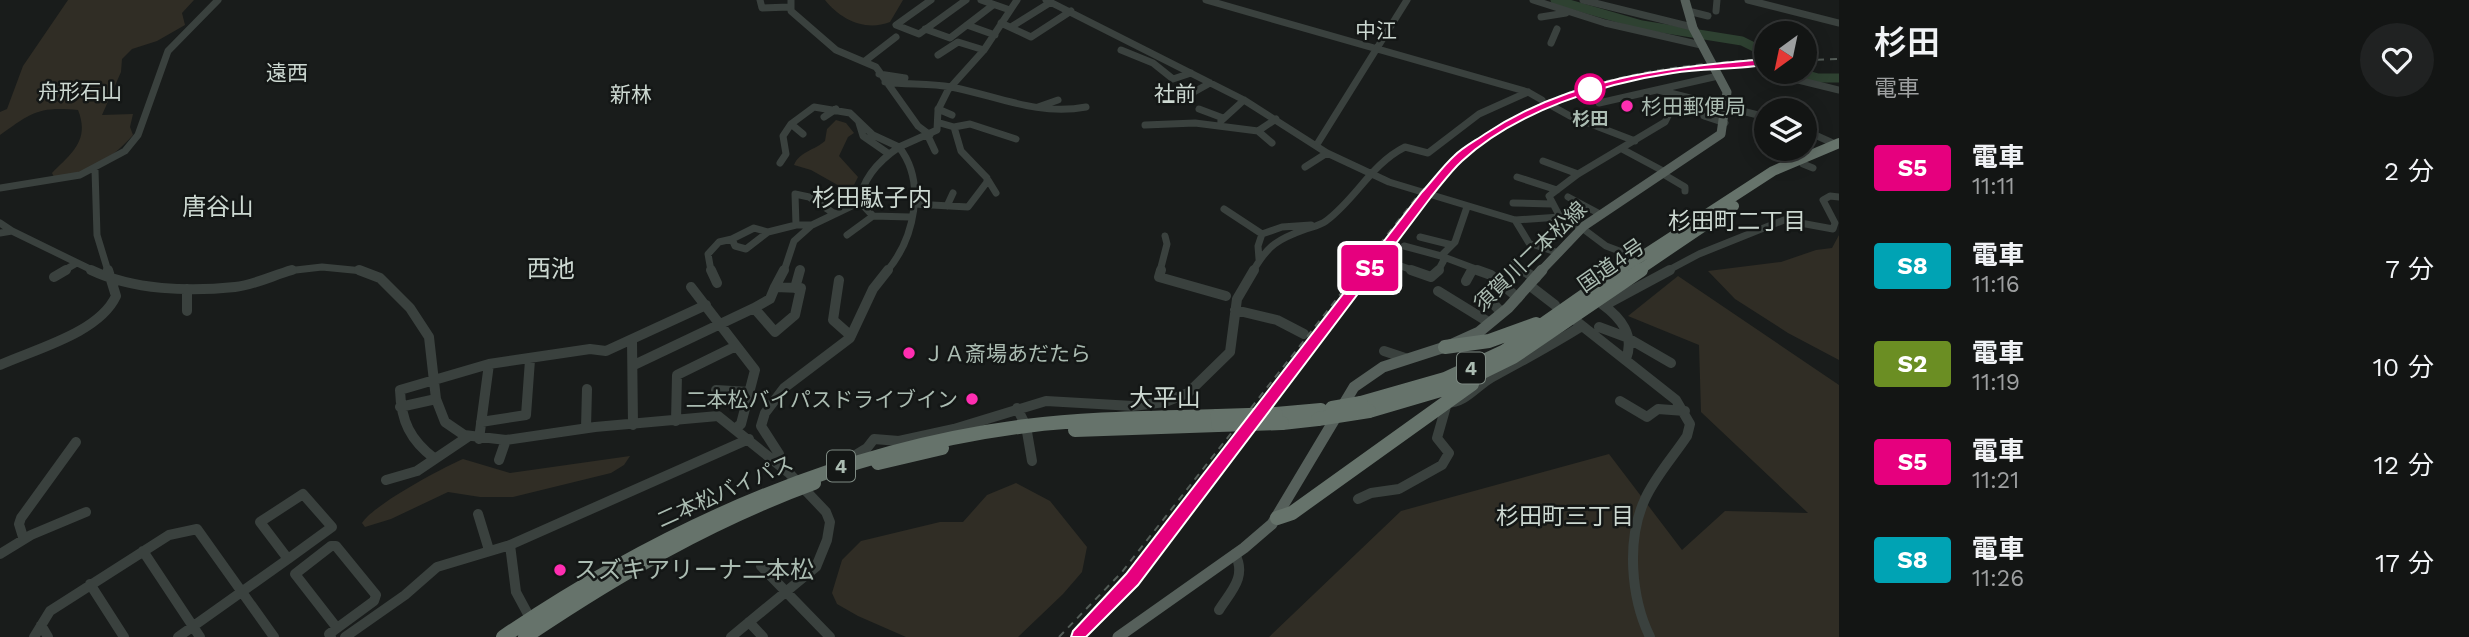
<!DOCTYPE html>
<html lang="ja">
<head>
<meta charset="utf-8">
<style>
	:root { --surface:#131514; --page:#202222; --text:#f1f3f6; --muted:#9d9fa0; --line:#323434 }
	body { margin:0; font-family:"Work Sans","Noto Sans JP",sans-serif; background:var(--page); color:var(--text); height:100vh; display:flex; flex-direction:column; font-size:26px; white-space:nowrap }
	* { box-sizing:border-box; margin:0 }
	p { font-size:23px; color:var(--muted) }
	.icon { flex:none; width:38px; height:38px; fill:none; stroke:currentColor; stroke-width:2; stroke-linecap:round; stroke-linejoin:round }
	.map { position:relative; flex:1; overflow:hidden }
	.drawer { display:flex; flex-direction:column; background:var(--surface); width:630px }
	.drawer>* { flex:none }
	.badge { padding:0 14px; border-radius:5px; font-size:24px; line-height:46px }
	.needle { width:46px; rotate:213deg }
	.fabs { position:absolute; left:1754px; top:21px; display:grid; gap:14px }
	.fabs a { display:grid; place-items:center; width:63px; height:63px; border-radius:50%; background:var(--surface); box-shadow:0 4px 18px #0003,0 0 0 2px var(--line); font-size:35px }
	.map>.badge { position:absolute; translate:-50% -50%; box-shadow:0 0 0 4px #fff }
	.round { display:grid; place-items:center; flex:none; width:74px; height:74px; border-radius:37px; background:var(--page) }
	.headline { display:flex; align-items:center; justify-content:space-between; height:119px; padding:0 35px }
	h1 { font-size:33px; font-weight:600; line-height:52px }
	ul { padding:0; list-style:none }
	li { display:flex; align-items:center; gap:21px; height:98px; padding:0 35px }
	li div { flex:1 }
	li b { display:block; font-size:26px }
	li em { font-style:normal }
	li .badge { min-width:77px; font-weight:700; text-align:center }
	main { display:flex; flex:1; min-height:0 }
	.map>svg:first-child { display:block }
</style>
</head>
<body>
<main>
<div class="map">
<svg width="1839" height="637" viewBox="0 0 1839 637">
	<rect width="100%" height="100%" fill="#191c1b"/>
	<path fill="#302d25" d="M68 0H194L182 13 185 25 157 41 132 49 122 59 121 72 102 115 133 114 130 127 133 135C113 158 85 176 54 177L52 173C72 153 90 140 78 110 38 106 31 113 0 135V112L7 109 23 66Z
		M825 0H903L890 22C865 32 840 19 825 0Z
		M836 120 846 123 854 133 848 137 839 156 858 177 854 185 843 188 811 170 794 165C799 152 815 150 825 141L827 129Z
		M1839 235V360L1788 333 1735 299 1708 271 1781 262 1816 250 1832 248Z
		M1678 276 1839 385V637H1269L1401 511 1609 454 1682 550 1725 511 1808 513 1701 412 1699 345 1628 316Z
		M630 456 624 465 611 473 513 497H480L448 492 391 519 365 527 362 523C373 505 442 468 463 459L510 473Z
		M1016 483 1050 501 1087 547 1082 572 1063 594 1018 637H906L858 616 837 604 832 593 842 560 861 541 940 522H963L987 495Z"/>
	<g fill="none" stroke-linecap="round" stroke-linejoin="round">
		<path stroke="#2e4131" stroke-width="9" d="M1555 0 1642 25 1742 41 1766 53
			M1797 72 1818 78H1839"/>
		<path stroke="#3a413e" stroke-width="7" d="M760 0 762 8 789 7
			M791 0V11L836 50 876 67 918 126 930 135
			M931 0 896 25 919 34 966 0
			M981 0 1007 9
			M1046 0 1244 100 1327 153 1389 182 1515 220 1560 217 1582 228 1606 246 1638 258
			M1206 0 1528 92 1542 100
			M1533 0 1605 23 1701 45
			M1583 0 1692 27
			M1748 0 1839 23
			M1688 11 1708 16
			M1716 11 1717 0
			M1541 17 1566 13
			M1001 23 1031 37 1071 11
			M967 25 995 35
			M1011 27 1051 2
			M925 29 950 38 993 5
			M1551 43 1557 29
			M1121 50 1153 63 1173 79 1191 73
			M938 55 958 42 984 50
			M865 61 896 37
			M879 74 905 78
			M1790 78 1839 90
			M885 82C907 85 929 83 951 87 997 96 1038 116 1086 107
			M1658 90 1766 117
			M1185 97 1210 83
			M1599 103 1718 76
			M1552 106 1570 116 1635 141
			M1038 107 1058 100
			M938 109 952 115
			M1199 109 1223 118
			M1704 116 1725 123
			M824 117 836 109
			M1221 121 1244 100
			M859 123 863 136 889 154
			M940 123 954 127 970 124 1016 139
			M1145 125 1195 123 1258 131
			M1804 130 1835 144
			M803 134 791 124 814 107 850 113 873 135 899 147
			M928 136 935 151
			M1272 143 1258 131 1276 119
			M1316 146 1407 0
			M899 147C880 160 862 178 860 202L873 216 910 217
			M1622 149 1665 172
			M1543 161 1578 174
			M780 163 786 154 783 136 791 124
			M1803 164 1813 168
			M1305 167 1327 153
			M95 170 97 235 108 271
			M1663 174 1685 187V191
			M1517 177 1557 190
			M988 180 996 193
			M0 188 80 175 125 151 138 135 168 51 218 0
			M1568 197 1600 214
			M1513 203 1552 204
			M914 204 968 207 987 182V178L961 151 954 127
			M947 206 953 193
			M1224 209 1262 234
			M1560 217 1549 196 1578 174 1665 122 1672 108
			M1515 220 1529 243 1559 253
			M0 223 12 231
			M796 225 795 194 809 197 835 214
			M754 228 768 232 746 249 735 246 732 239Z
			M768 232 796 225H812L860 202
			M0 233 12 231 94 271
			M847 235 873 216
			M1420 237 1452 245
			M1404 246 1441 256 1455 242 1467 207
			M1441 256 1481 271
			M1259 259 1258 246 1262 234 1282 227 1311 225
			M1395 264 1415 271
			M1513 264 1525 271
			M63 271 75 264
			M287 271 322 267 363 271
			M711 271 708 254 719 242 732 239
			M784 271 794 241 812 225
			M887 271C914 239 927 183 899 147L937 130 938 110 948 90 984 50 1017 0
			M1160 271 1167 244 1165 236
			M1253 271C1268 245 1278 239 1306 229 1312 227 1321 225 1326 221 1356 199 1371 164 1405 147L1428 153 1479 114 1528 92
			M1438 271 1445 258
			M1471 271 1473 268
			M1667 271 1699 254 1784 220 1833 229 1835 223 1823 200 1830 196 1839 197"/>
		<path stroke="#3a413e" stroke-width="10" d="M91 270C133 290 189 292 235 287 254 285 274 275 292 270
			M359 270 380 278 410 308 429 337 436 399 445 422 464 435 506 440 595 427 718 416 789 473 826 512 830 522 827 540 816 567 731 637
			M711 270 717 283
			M1161 270 1159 277 1226 296
			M1411 270 1431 277 1439 270
			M1477 270 1491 275 1518 298
			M1522 270 1536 278
			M54 277 66 270
			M839 280 833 320 851 336
			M1466 281 1472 270
			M1529 285 1555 305
			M691 287 755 370 741 424 736 428
			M775 287 784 270
			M775 287 801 288 795 315 775 332 754 308 770 299Z
			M795 288 800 270
			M187 289V311
			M1438 291 1490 323
			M1486 296 1502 313
			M1602 304C1621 318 1635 335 1626 359
			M1605 305 1670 270
			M1235 310 1277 320 1304 334
			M1576 321 1676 400 1690 424 1687 436C1673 457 1655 477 1645 499 1626 540 1631 598 1650 637
			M1599 327 1626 337 1671 363
			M632 341 633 425
			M1384 351 1405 358
			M0 365C35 349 99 333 116 296L108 270
			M634 365 754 308
			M716 390 749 392
			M1620 401 1647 417 1658 409 1685 411
			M400 407 436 399
			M1017 408 1026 426 1032 461
			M676 421 677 375 736 346
			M481 422 526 415 530 360
			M586 428 587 389
			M479 439 489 364
			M435 459C410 440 401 421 400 390L489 364 590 349 606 351 706 305
			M499 460 506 440
			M780 464 779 454 761 426 765 413 784 388 850 338 873 289 888 270
			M836 467 867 448 874 439 899 441 954 429 1046 401 1133 406 1165 402 1188 393 1230 352 1237 299 1254 270
			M386 480 417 471 469 436
			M303 494 332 527 288 559 260 522Z
			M1358 499 1371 493 1399 489 1442 465 1449 453 1437 438 1447 403C1466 403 1478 384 1494 376 1524 360 1553 344 1582 326
			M478 514 489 550
			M23 537 19 524 21 518 76 442
			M510 545 516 592 530 618
			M143 551 200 637
			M0 554 31 535 86 512
			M761 566 830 637
			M90 584 124 637
			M1219 610C1231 591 1247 577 1235 554
			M749 622 763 637
			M41 625 48 637
			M34 637 50 611 169 535 197 529 274 637
			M178 637 288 559
			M331 637 329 634 374 601 376 595 336 546H331L295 574 337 628
			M345 637 405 595 437 567 510 545 749 439"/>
		<path stroke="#56605b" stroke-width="9" d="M1541 271 1584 226 1721 134 1727 92 1693 28 1685 0"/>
		<path stroke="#56605b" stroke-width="11" d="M1118 637 1244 548 1272 524 1354 387 1383 367 1448 346 1479 332 1508 308 1542 270"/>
		<path stroke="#66736b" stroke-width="10" d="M1619 271 1773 171 1839 143
			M1638 271 1734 206"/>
		<path stroke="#66736b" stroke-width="14" d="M1445 347 1489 341 1536 324
			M1361 403 1445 379 1505 351 1621 270
			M1369 411 1454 386 1513 357 1641 270
			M1276 414 1321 410
			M1282 423 1318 419
			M1075 430 1218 425
			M878 463 942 448
			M1277 518 1292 513 1472 384
			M503 637C661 530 835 450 1026 426 1089 418 1153 418 1217 416
			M525 637C617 575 710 521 814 483"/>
		<path stroke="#535c57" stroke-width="2" stroke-dasharray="7 6" stroke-linecap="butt" d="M1804 60 1839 59
			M1059 637 1122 572 1420 193C1443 170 1466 148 1493 130 1574 77 1672 65 1766 59
			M1080 637 1132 579 1188 505"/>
		<path stroke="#66736b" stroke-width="14" d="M1332 408 1361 403
			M1217 416 1276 414
			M1318 419 1369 411
			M1218 425 1282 423"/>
	</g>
	<path fill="#e6007e" stroke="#fff" stroke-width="2" d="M1766 59 1771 62 1769 64C1738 70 1705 68 1673 73 1604 83 1514 112 1462 161 1451 171 1441 185 1431 197L1138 585 1086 637H1071L1073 631 1126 574 1422 192C1433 180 1443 166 1454 156 1463 147 1475 141 1485 134 1569 78 1667 67 1766 59Z"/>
	<circle fill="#fff" stroke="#e6007e" stroke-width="3.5" cx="1590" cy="89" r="14"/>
	<g fill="#ff2eb1" stroke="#141716" stroke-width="2.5">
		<circle cx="1627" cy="106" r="7"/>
		<circle cx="909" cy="353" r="7"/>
		<circle cx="972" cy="399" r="7"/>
		<circle cx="560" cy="570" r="7"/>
	</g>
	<g text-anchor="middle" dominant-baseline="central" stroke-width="5" stroke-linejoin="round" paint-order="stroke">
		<g font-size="18" font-weight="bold" fill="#abbcb2" stroke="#141716">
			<text x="1590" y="118">杉田</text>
		</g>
		<g fill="#141716" stroke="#7e8a83" stroke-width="2">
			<rect x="1457" y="352.5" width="28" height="31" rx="5"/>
			<rect x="827" y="450.5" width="28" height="31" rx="5"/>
		</g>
		<g font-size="19" font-weight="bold" fill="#abbcb2">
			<text x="1471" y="368">4</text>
			<text x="841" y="466">4</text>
		</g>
		<g font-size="21" fill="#ccd8d1" stroke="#141716">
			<text x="1376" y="30">中江</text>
			<text x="287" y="72">遠西</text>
			<text x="80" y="91">舟形石山</text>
			<text x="1175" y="93">社前</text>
			<text x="631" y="94">新林</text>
		</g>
		<g font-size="21" fill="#abbcb2" stroke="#141716" text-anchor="start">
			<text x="1641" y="106">杉田郵便局</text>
			<text x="923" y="353">ＪＡ斎場あだたら</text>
			<text x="958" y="399" text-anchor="end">二本松バイパスドライブイン</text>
		</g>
		<g font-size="21" fill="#abbcb2" stroke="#141716">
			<text transform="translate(1530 256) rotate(-44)">須賀川二本松線</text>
			<text transform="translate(1611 265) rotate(-35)">国道4号</text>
			<text transform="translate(725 491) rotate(-24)">二本松バイパス</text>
		</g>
		<g font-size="23" fill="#ccd8d1" stroke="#141716">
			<text x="1737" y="221">杉田町二丁目</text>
			<text x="1565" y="516">杉田町三丁目</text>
		</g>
		<g font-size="24" fill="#ccd8d1" stroke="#141716">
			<text x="872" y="198">杉田駄子内</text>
			<text x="218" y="207">唐谷山</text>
			<text x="551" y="269">西池</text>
			<text x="1165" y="398">大平山</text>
		</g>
		<g font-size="24" fill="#abbcb2" stroke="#141716" text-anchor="start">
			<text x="574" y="570">スズキアリーナ二本松</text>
		</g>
	</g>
</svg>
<div class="fabs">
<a><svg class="needle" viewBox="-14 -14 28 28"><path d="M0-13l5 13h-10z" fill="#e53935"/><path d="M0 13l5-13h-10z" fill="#9d9fa0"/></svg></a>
<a><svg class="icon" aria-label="layers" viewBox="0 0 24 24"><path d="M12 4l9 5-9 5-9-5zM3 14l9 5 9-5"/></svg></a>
</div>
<b class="badge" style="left:1370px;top:268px;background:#e6007e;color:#fff">S5</b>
</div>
<section class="drawer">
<div class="headline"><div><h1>杉田</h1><p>電車</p></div><a class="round"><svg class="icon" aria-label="heart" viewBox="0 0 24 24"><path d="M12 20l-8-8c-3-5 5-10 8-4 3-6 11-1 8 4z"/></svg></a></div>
<ul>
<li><span class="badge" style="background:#e6007e;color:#fff">S5</span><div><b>電車</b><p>11:11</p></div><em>2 分</em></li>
<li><span class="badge" style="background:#00a3b4;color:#fff">S8</span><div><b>電車</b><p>11:16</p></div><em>7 分</em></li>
<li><span class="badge" style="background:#6b8e23;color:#fff">S2</span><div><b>電車</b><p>11:19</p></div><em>10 分</em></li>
<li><span class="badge" style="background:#e6007e;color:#fff">S5</span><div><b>電車</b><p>11:21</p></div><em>12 分</em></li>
<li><span class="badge" style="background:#00a3b4;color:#fff">S8</span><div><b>電車</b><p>11:26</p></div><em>17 分</em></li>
</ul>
</section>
</main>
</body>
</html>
